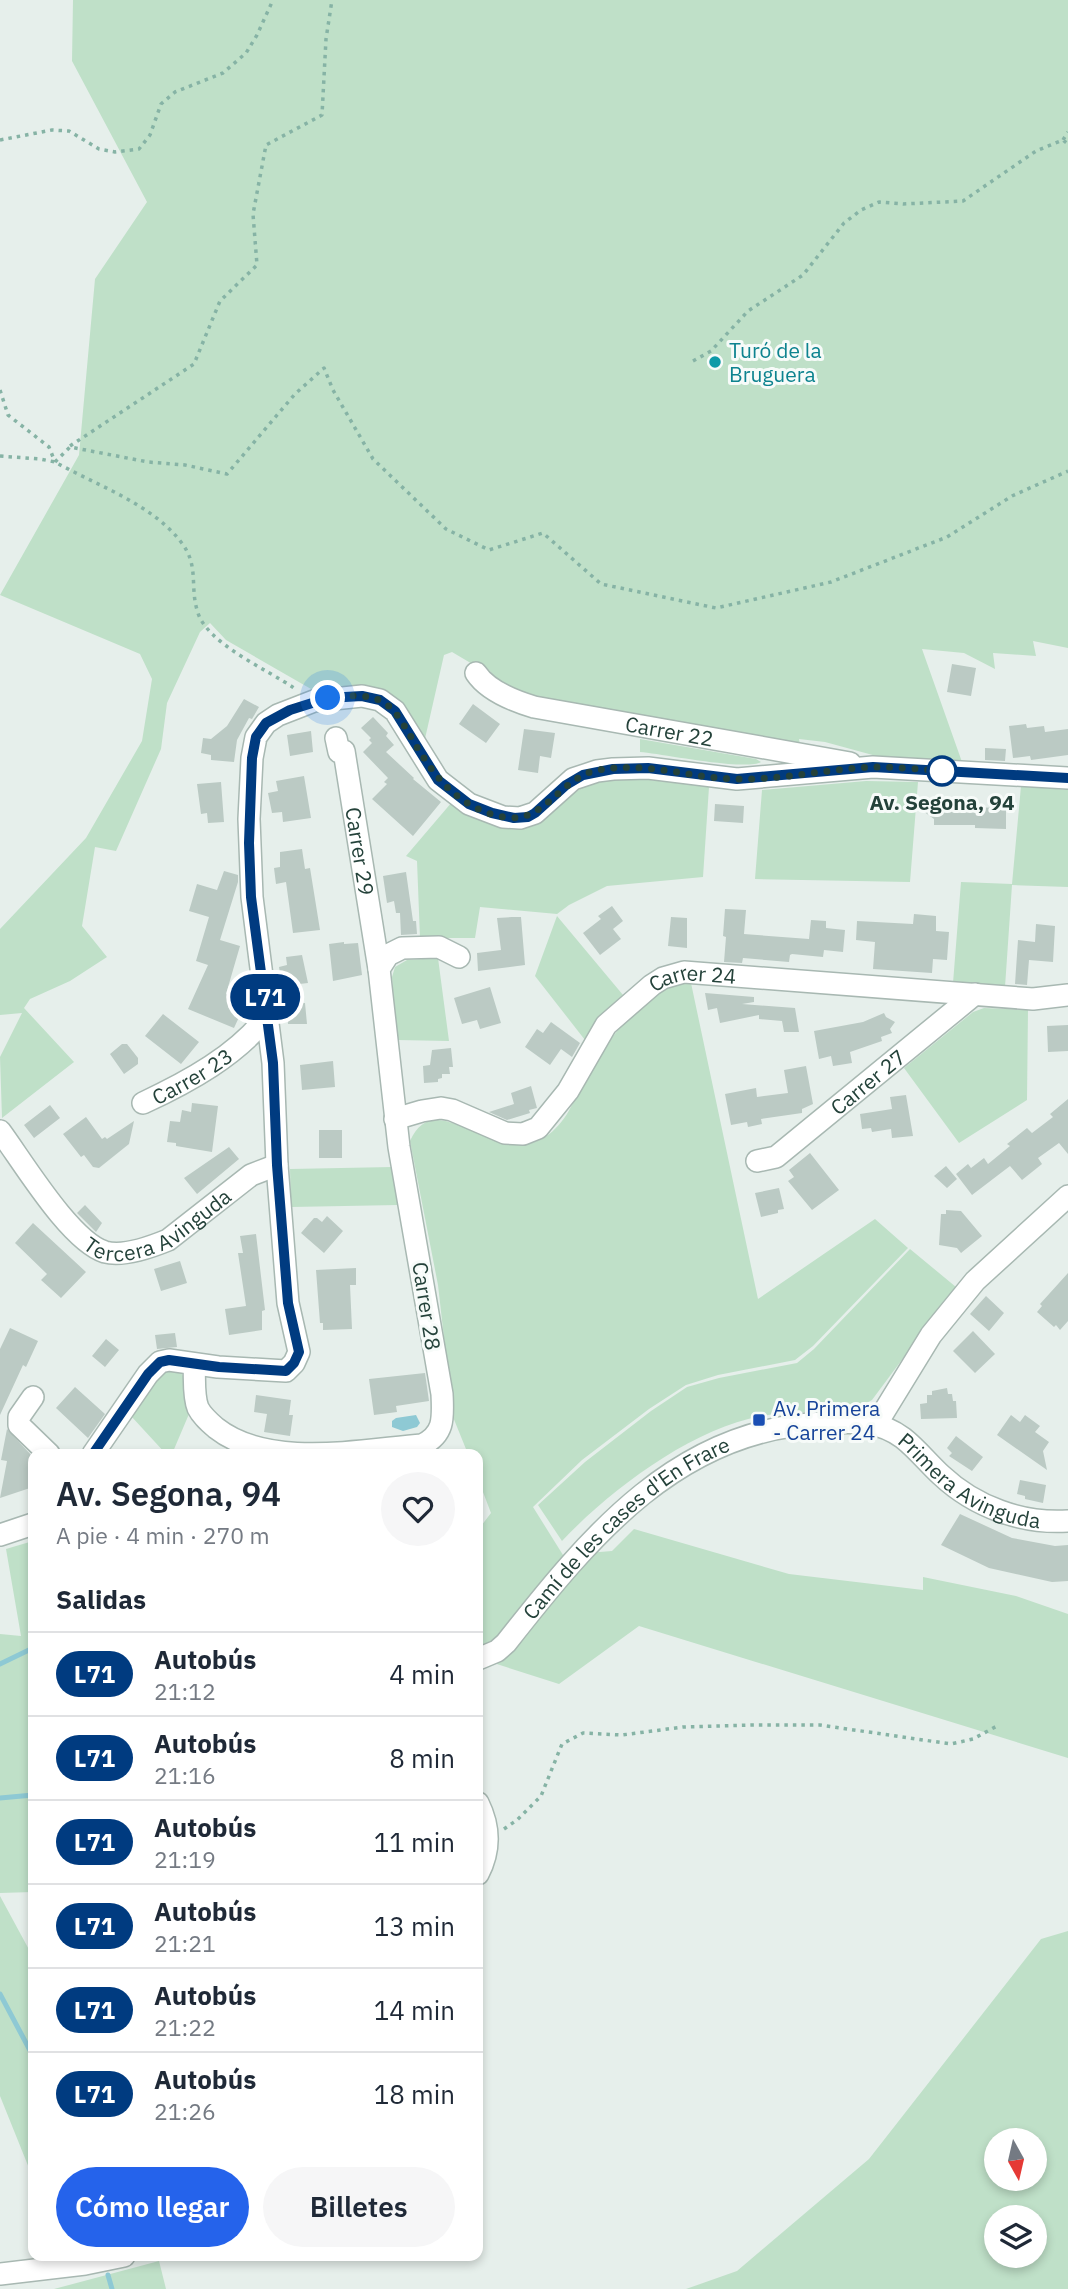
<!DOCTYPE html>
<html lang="es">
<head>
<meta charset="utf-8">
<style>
	:root { --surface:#fff; --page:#f6f6f7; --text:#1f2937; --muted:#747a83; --line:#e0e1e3; --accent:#2563eb }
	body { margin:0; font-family:"IBM Plex Sans",sans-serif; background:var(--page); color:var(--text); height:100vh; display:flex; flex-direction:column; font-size:26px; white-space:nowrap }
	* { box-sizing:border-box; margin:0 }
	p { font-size:23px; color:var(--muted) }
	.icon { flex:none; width:38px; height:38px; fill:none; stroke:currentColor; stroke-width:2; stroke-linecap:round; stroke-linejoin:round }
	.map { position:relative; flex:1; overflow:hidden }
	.sheet { position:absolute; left:28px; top:1449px; width:455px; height:812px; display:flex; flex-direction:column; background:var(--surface); border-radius:14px; box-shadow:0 4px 10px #0003 }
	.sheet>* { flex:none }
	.badge { padding:0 14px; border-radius:23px; font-size:24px; line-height:46px }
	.needle { width:46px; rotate:172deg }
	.fabs { position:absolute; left:984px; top:2128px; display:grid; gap:14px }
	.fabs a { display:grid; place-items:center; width:63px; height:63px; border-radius:50%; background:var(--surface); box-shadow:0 4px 10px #0003; font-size:35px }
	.you { position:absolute; width:35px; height:35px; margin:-18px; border:5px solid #fff; border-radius:50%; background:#1a73e8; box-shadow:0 0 0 10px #1a73e833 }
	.map>.badge { position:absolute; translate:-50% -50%; box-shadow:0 0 0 4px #fff }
	h2 { padding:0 28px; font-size:26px; line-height:63px }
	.round { display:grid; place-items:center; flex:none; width:74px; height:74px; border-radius:37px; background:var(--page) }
	.summary { display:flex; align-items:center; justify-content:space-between; height:119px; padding:0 28px }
	h1 { font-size:33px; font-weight:600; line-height:52px }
	.button { display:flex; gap:14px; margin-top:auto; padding:14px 28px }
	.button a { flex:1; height:80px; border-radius:42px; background:var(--accent); color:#fff; font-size:28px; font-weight:600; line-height:80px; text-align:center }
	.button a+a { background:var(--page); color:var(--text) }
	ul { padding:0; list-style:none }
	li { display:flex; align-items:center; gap:21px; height:84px; padding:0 28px; border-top:2px solid var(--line) }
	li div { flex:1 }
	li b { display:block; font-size:26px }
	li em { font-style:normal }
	li .badge { min-width:77px; font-weight:700; text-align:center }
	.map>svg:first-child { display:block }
</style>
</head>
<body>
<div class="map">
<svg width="1068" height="2289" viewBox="0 0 1068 2289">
	<rect width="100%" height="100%" fill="#e6efeb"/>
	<path fill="#bfe0c8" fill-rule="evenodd" d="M73 0H1068V648L1033 641 1036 656 993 653 995 669 964 653 922 649 962 762 880 757 825 742 799 739 800 745 544 704 509 691 486 667 474 665 452 652 444 655 424 743 404 708 388 694 367 685 318 693 226 640 210 623 200 632 167 703 161 749 116 851 95 847 82 926 107 957 70 981 30 999 24 1008 74 1062 2 1118 0 1057 22 1013 0 1015V929L86 838 142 741 152 679 140 654 0 595 79 455 95 279 147 202 72 61Z
		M640 739 756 759 761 762C745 771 664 754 640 752Z
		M642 779 709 787 703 877 607 886 569 905 557 914 480 907 475 938H420L417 861 406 856 452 802C467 810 483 822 500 827 541 839 555 802 584 787 602 778 623 779 642 779Z
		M866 781 918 782 910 882 755 879 762 790Z
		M1021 786 1068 790V887L1012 885 1005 987 953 983 961 882 1012 884Z
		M557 916 623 995 603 1013 585 1040 535 976Z
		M438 958 449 1041 397 1040 392 977 395 967 407 960Z
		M682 983H691L758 1299 875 1219 908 1248 813 1346 795 1360 718 1375 686 1385 649 1409 582 1460 533 1507 563 1555 612 1551 634 1529 789 1574 923 1590V1577L1016 1596 1068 1614V1758L639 1626 559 1684 478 1658V1530L491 1513 478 1479V1454H468L453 1417 438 1285 410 1141C440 1073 511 1199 567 1114 595 1065 622 1002 682 983Z
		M984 1008 1028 1010 1027 1100 959 1143 904 1068 973 1012Z
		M392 1167 398 1205 291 1207 290 1169Z
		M910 1249 956 1287 872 1400C850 1414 790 1411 761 1416 691 1429 610 1490 562 1541L538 1505 585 1462 651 1411 687 1387 719 1378 797 1363 814 1349Z
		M173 1369 180 1372 184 1377 189 1414 172 1454H166L131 1416 161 1373Z
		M33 1541V1892L0 1893V1634L21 1636 6 1549Z
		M0 1896 33 1957V2178L0 2096Z
		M1068 1931V2289H686L737 2271 869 2159 1041 1939ZM996 2140H1034V2179H996ZM996 2217H1034V2256H996Z
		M159 2261 166 2289H54Z"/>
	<path fill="#8ec9d4" d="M416 1415 420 1423 417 1427 403 1431 392 1427V1421L396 1418Z"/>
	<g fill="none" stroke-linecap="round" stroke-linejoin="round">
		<path stroke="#8ec9d4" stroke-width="5" d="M0 1664 33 1648
			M0 1798 33 1795
			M0 1994 33 2056
			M108 2275 112 2289"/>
	</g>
	<path fill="#bbcac4" d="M952 664 976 668 971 696 947 692Z
		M244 699 259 707 252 719 249 718 237 740 234 762 211 760V755L201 753 203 738 211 739 227 726Z
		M473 704 500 724 486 743 459 724Z
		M373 717 388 733 386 736 394 745 386 752 414 778 413 779 441 802 413 836 372 799 387 784 384 782 388 778 363 752 372 743 369 740 371 738 361 728Z
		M1026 724 1027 728 1044 726 1045 732 1068 729V755L1031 760 1030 756 1013 758 1009 726Z
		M524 729 555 733 551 758 540 756 538 773 518 770Z
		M311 731 313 752 290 756 287 735Z
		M985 748 1006 749 1005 761 985 760Z
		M304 776 311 818 283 822 282 812 272 813 268 793 278 791 276 781Z
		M221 782 224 822 208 823 207 813 201 814 197 784Z
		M715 804 744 806 743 823 714 821Z
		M916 806 1006 808V829L975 828V825H934V819Z
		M302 849 305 869 310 868 320 930 293 933 286 882 276 884 274 868 280 867V852Z
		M224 871 238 875V882L220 940 240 946 226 994 246 1002 234 1028 188 1009 208 965 196 961 209 917 189 911 197 884 217 890Z
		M406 872 413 921H416L417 934 401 935 400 913H396L394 901 387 903 383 876Z
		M612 906 623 921 613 929 621 939 600 955 583 933 601 919 598 916Z
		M725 909 746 910 744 934 809 939 811 920 826 921V928L845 930 843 952 824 950 823 957 792 954 790 955 789 962 743 958 742 963 724 962 726 937 723 936Z
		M914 914 936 916V931L949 932 947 960 933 959 932 973 873 969 875 942 856 940 857 921 913 924Z
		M512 917H521L525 965 478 971 477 953 501 950 497 918Z
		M671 917 687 918V948L668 946Z
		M1036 924 1055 926 1053 962 1029 960 1027 985 1015 984 1018 940 1035 942Z
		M344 942V944L358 943 362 975 333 981 329 944Z
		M302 955 308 983 282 986 279 967 287 965 286 957Z
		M490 987 501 1023 480 1029 477 1020 462 1024 454 998Z
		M705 993 754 997V1002L742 1004 795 1008 799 1032H784L782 1021 759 1019V1015L720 1023 717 1008 708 1010Z
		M287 1002 305 1003 307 1024H288Z
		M884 1013 886 1017 895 1022 890 1029 892 1033 881 1037 882 1041 850 1052 852 1063 833 1066 831 1056 819 1059 814 1031 863 1022Z
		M163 1014 199 1042 181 1064 145 1036Z
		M551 1022 580 1043 572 1057 561 1049 550 1065 525 1047 537 1029 543 1033Z
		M1068 1025V1051L1048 1052 1047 1026Z
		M122 1044H127L138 1058V1064L124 1074 110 1054Z
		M451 1048 453 1067H449L450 1074H442V1078L438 1079V1082L424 1083 423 1066 430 1065 432 1050Z
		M333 1061 335 1087 302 1090 300 1065Z
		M806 1066 813 1104 802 1109V1113L761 1119 762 1124 748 1127 747 1122 731 1125 725 1094 756 1088 757 1097 788 1093 784 1070Z
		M531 1086 537 1108 529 1110 530 1113 507 1120 489 1112 514 1104 511 1093Z
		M906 1095 913 1136 892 1138 891 1129 872 1132 871 1128 862 1129 860 1114 892 1109 890 1097Z
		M1068 1099V1154L1059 1143 1038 1158 1042 1164 1022 1180 1010 1166 972 1195 956 1174 968 1164 971 1168 984 1158 988 1164 1010 1146 1007 1144 1027 1128 1032 1133 1053 1117 1050 1114Z
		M192 1103 218 1106 212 1152 176 1146V1143L167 1142 170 1121 180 1122 182 1110 191 1112Z
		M50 1105 60 1118 34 1138 24 1125Z
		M86 1117 102 1139 105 1137 107 1139 134 1121 129 1144 99 1168 93 1167 84 1155 81 1157 63 1134Z
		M319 1130H342V1158H319Z
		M229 1147 239 1159 197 1194 184 1178Z
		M810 1153 839 1190 812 1210 788 1181 794 1177 789 1170Z
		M946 1166 957 1179 947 1188 934 1176Z
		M779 1188 784 1209 778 1210V1213L761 1217 755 1193Z
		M85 1205 102 1223 96 1232 77 1213Z
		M946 1210 961 1211 982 1236 961 1253 957 1248 939 1245 941 1214H946Z
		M327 1216 343 1231 324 1253 301 1233 314 1218H317L322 1222Z
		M33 1223 86 1272 61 1298 41 1280 47 1274 15 1243Z
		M256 1234 265 1310 262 1311V1330L229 1335 225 1309 246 1306 238 1253H243L240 1236Z
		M180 1261 187 1283 161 1291 154 1269Z
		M356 1268V1285H350L352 1329 323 1330V1323H320L316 1270Z
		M1068 1273V1321L1060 1330 1056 1325 1054 1327 1037 1312 1042 1306 1040 1304Z
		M986 1296 1004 1313 989 1331 970 1314Z
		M10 1328 38 1341 26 1367 23 1365 0 1415V1349Z
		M973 1331 995 1354 975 1373 953 1351Z
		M175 1333 177 1347 157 1349 155 1335Z
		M106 1339 119 1350 105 1367 92 1356Z
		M425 1373 429 1401 396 1406 397 1412 374 1415 369 1379Z
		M75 1387 105 1414 88 1438 56 1408Z
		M947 1388 948 1394H952L953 1401H956L957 1418 921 1419 920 1404 927 1403V1395H932V1391Z
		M256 1395 291 1400 289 1415H293L290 1436 264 1432 267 1414 254 1412Z
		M1011 1415 1020 1422 1025 1415 1040 1426 1035 1432 1049 1442 1043 1451 1047 1470 997 1435Z
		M7 1429 33 1457V1487L0 1498 7 1461 1 1460Z
		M956 1436 983 1457 972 1471 949 1456 952 1453 947 1448Z
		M1020 1480 1046 1485 1043 1503 1025 1499V1496L1017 1494Z
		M960 1514 1012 1538 1055 1546 1068 1545V1581L1052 1582 989 1568 941 1545Z"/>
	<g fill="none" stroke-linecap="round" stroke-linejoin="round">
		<defs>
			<g id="minor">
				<path id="s1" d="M476 673C488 691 514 701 534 707L850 763"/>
				<path id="s2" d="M336 738 339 752 344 751 379 969"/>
				<path id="s3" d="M143 1103C188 1082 238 1055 268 1015"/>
				<path id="s4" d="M395 1119 422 1111 441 1108 452 1110 505 1133 523 1134 538 1128 568 1091 606 1025 652 985 663 978 684 972 1033 999 1068 995"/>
				<path id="s5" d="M0 1131C23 1162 70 1241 105 1252 123 1257 151 1247 168 1240L251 1175 277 1165"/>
				<path id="s6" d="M757 1161 776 1157 975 994"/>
				<path d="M194 1365C195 1378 193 1396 198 1408 202 1416 209 1422 216 1428 268 1469 359 1450 422 1445 445 1434 443 1417 442 1394L399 1147 379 969 388 955 402 948 439 947 459 957"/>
				<path d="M33 1397 19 1417V1425L49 1454"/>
				<path d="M877 1423 931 1335 975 1281 1068 1196"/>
				<path d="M93 1454 148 1374 160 1362 169 1360 218 1367 286 1371 294 1363 299 1352 288 1303 277 1165 273 1063 252 897 249 819 252 758 256 737 266 723 278 715 314 701 362 696 380 700 395 711 438 780 469 804 503 817 520 818 535 813 573 779 597 771 613 769 648 768 737 779 873 767 1068 778"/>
				<path d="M0 1535 33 1524"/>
				<path id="s7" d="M478 1659 497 1651 506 1643C590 1536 680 1426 827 1423 857 1422 878 1420 903 1438 917 1449 928 1463 941 1475 975 1507 1022 1524 1068 1521"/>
				<path d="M478 1803C490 1827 490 1851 478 1874"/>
				<path d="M0 2274 85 2264 124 2256"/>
			</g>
		</defs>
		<use href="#minor" stroke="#a8b8b2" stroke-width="24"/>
		<path stroke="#86b3a5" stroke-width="3.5" stroke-dasharray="3.5 5" stroke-linecap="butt" d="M0 140 52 130 69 131 99 149 115 152 139 149 150 135 161 104 175 92 223 73 246 53 257 35 273 0
			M1063 140 1068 132
			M693 361 711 351 748 311 803 275 844 223 861 210 879 202 903 204 963 201 1036 151 1063 140 1068 144
			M0 390 8 415 49 447 55 462
			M70 446 194 364 220 301 257 265 253 214 266 145 322 115 326 39 332 0
			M0 456 40 459 55 462C96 485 152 504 181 542 200 566 189 587 198 613 208 644 268 670 294 688
			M55 462 70 447 148 462 185 465 227 474 295 394 324 368 333 390 373 459 446 529 489 550 543 533 601 584 716 608 831 582 947 537 1012 496 1068 471
			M504 1829 517 1820 541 1796 562 1744 583 1733 622 1735 683 1727 752 1725H820L951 1744 973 1739 997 1726"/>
		<use href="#minor" stroke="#fff" stroke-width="21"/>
	</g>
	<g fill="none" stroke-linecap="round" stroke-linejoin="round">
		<defs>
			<path id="line" d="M93 1454 148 1374 160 1362 169 1360 219 1367 286 1371 294 1363 299 1352 288 1303 277 1165 273 1063 251 897 249 843 252 758 256 737 266 723 290 710 328 698 362 696 380 700 395 711 438 780 469 804 492 813 514 818 528 817 535 813 566 785 583 775 613 769 648 768 737 779 873 767 1068 778"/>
		</defs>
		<use href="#line" stroke="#fff" stroke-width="16"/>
		<use href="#line" stroke="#003b80" stroke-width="10"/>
		<path stroke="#24423a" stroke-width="7" stroke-dasharray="0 12.6" d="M328 698C345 696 365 693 381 701 395 708 403 724 411 737 433 775 457 808 503 817 543 825 559 780 594 771 642 760 689 778 736 779 782 780 827 769 873 767 896 767 920 769 942 771"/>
	</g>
	<circle fill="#0f9aa8" stroke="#f7fbf9" stroke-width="2.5" cx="715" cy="362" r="7"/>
	<circle fill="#fff" stroke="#003b80" stroke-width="3.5" cx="942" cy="771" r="14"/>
	<rect fill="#1a4fb4" stroke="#f7fbf9" stroke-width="2.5" x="752" y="1413" width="14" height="14" rx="3.5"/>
	<g text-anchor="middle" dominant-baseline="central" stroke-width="6" stroke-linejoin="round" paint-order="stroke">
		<g font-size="21" fill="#0d838f" stroke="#f7fbf9" text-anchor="start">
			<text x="729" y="350">Turó de la<tspan x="729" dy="24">Bruguera</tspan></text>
		</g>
		<g font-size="21" fill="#24423a" stroke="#f7fbf9">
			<text stroke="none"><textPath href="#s1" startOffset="206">Carrer 22</textPath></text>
			<text stroke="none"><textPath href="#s2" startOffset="121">Carrer 29</textPath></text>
			<text stroke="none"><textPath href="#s4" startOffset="378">Carrer 24</textPath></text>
			<text stroke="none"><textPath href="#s3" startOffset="56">Carrer 23</textPath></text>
			<text stroke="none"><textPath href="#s6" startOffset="138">Carrer 27</textPath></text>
			<text stroke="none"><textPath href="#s5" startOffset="222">Tercera Avinguda</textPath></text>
			<text transform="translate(427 1306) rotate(81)">Carrer 28</text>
			<text stroke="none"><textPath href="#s7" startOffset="597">Primera Avinguda</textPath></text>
			<text stroke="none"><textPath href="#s7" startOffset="201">Camí de les cases d'En Frare</textPath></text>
		</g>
		<g font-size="21" font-weight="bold" fill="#24423a" stroke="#f7fbf9">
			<text x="942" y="802">Av. Segona, 94</text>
		</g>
		<g font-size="21" fill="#164399" stroke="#f7fbf9" text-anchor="start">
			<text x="773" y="1408">Av. Primera<tspan x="773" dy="24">- Carrer 24</tspan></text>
		</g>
	</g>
</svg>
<div class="fabs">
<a><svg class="needle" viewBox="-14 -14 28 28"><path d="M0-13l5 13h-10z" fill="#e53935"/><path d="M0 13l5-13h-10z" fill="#747a83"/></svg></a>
<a><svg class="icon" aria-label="layers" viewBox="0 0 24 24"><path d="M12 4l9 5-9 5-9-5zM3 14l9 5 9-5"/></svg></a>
</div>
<div class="you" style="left:328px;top:698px"></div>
<b class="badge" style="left:265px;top:997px;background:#003b80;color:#fff">L71</b>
<section class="sheet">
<div class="summary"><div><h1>Av. Segona, 94</h1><p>A pie · 4 min · 270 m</p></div><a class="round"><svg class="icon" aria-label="heart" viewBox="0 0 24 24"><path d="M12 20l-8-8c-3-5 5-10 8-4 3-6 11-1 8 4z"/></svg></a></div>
<h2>Salidas</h2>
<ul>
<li><span class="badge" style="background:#003b80;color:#fff">L71</span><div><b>Autobús</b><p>21:12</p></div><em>4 min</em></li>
<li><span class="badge" style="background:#003b80;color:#fff">L71</span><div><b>Autobús</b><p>21:16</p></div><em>8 min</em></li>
<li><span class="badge" style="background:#003b80;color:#fff">L71</span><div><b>Autobús</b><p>21:19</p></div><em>11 min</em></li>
<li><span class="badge" style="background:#003b80;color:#fff">L71</span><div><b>Autobús</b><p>21:21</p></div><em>13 min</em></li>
<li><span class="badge" style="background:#003b80;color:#fff">L71</span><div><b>Autobús</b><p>21:22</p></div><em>14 min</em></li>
<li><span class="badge" style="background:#003b80;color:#fff">L71</span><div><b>Autobús</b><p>21:26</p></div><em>18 min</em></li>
</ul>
<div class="button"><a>Cómo llegar</a><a>Billetes</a></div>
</section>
</div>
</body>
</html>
